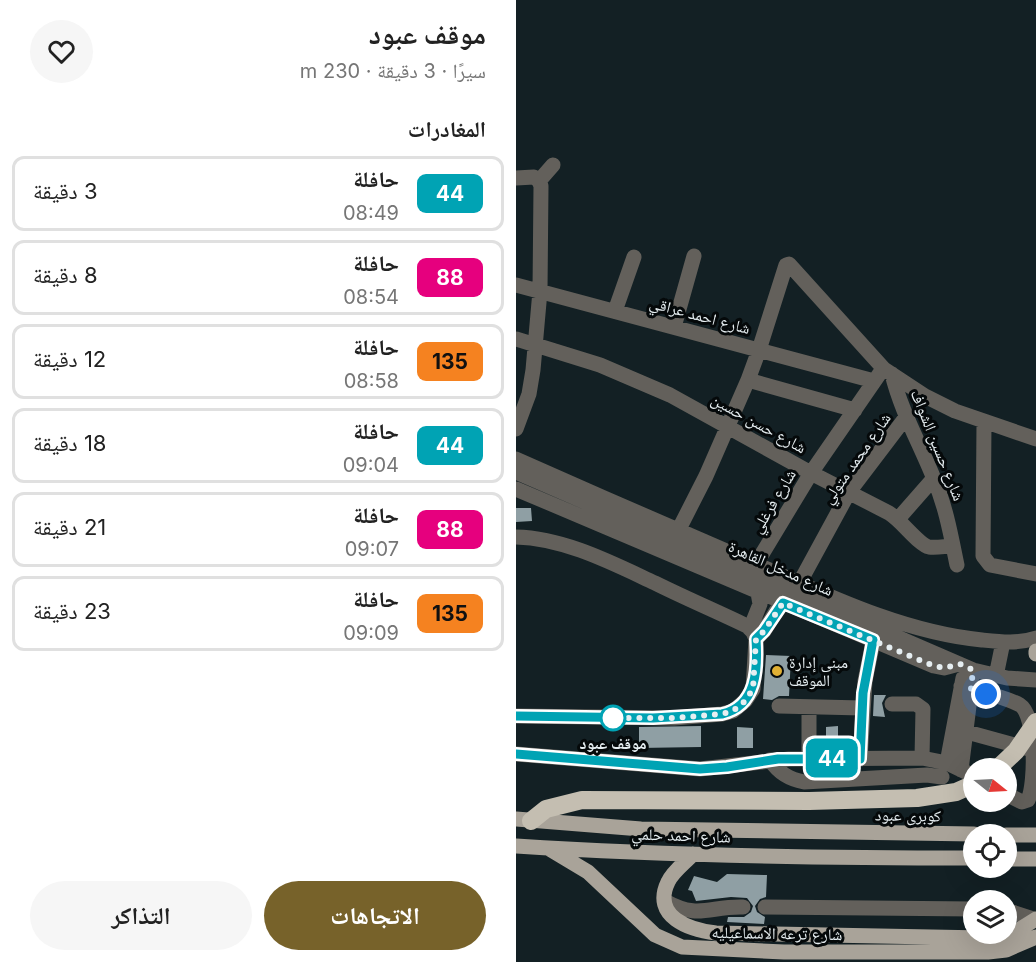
<!DOCTYPE html>
<html lang="ar">
<head>
<meta charset="utf-8">
<style>
	:root { --surface:#fff; --page:#f6f6f6; --text:#222; --muted:#767676; --line:#e0e0e0; --accent:#77622a }
	body { margin:0; font-family:Inter,"Noto Naskh Arabic",sans-serif; background:var(--page); color:var(--text); direction:rtl; height:100vh; display:flex; flex-direction:column; font-size:22px; white-space:nowrap }
	* { box-sizing:border-box; margin:0 }
	p { font-size:20px; color:var(--muted) }
	.icon { flex:none; width:33px; height:33px; fill:none; stroke:currentColor; stroke-width:2; stroke-linecap:round; stroke-linejoin:round }
	.map { position:relative; flex:1; overflow:hidden; direction:ltr }
	.sheet { display:flex; flex-direction:column; background:var(--surface); width:516px }
	.sheet>* { flex:none }
	.badge { padding:0 12px; border-radius:9px; font-size:21px; line-height:39px }
	.needle { width:39px; rotate:108deg }
	.controls { position:absolute; left:447px; top:758px; display:grid; gap:12px }
	.controls a { display:grid; place-items:center; width:54px; height:54px; border-radius:50%; background:var(--surface); box-shadow:0 6px 24px #0002; font-size:30px }
	.you { position:absolute; width:30px; height:30px; margin:-15px; border:4px solid #fff; border-radius:50%; background:#1a73e8; box-shadow:0 0 0 9px #1a73e833 }
	.map>.badge { position:absolute; translate:-50% -50%; box-shadow:0 0 0 3px #fff }
	h2 { padding:0 30px; font-size:22px; line-height:54px }
	.round { display:grid; place-items:center; flex:none; width:63px; height:63px; border-radius:32px; background:var(--page) }
	.head { display:flex; align-items:center; justify-content:space-between; height:102px; padding:0 30px }
	h1 { font-size:28px; font-weight:700; line-height:45px }
	.cta { display:flex; gap:12px; margin-top:auto; padding:12px 30px }
	.cta a { flex:1; height:69px; border-radius:36px; background:var(--accent); color:#fff; font-size:24px; font-weight:700; line-height:69px; text-align:center }
	.cta a+a { background:var(--page); color:var(--text) }
	ul { padding:0; list-style:none }
	li { display:flex; align-items:center; gap:18px; height:75px; margin:0 12px 9px; padding:0 18px; border:3px solid var(--line); border-radius:12px }
	li div { flex:1 }
	li b { display:block; font-size:22px }
	li em { font-style:normal }
	li .badge { min-width:66px; font-weight:700; text-align:center }
	main { display:flex; flex:1; min-height:0 }
	.map>svg:first-child { display:block }
</style>
</head>
<body>
<main>
<div class="map">
<svg width="520" height="962" viewBox="0 0 520 962">
	<rect width="100%" height="100%" fill="#132024"/>
	<path fill="#8f9fa4" d="M0 508H15L16 521 0 522Z
		M250 655 275 656 273 696H263L256 700 247 699Z
		M358 695H370L366 703 369 717 357 716Z
		M185 726V747L123 748V727Z
		M322 726V744H310V727Z
		M221 727 237 728V748H221Z
		M211 874 251 875 250 897 244 899 239 906 241 912 249 917 248 924 211 922 212 917H228L235 912 237 906 231 898 215 897 180 901 176 891 172 890 178 876 201 882Z"/>
	<g fill="none" stroke-linecap="round" stroke-linejoin="round">
		<path stroke="#63605b" stroke-width="15" d="M0 178 18 177 23 181
			M23 181 37 165
			M0 285 358 381
			M99 311 118 257
			M158 327 178 256
			M0 339 84 365 154 395 295 473 373 513C385 520 403 545 413 547 421 548 430 546 437 546
			M376 374C385 411 404 444 418 479 430 507 435 536 441 565
			M232 380 339 410
			M468 422 467 556 474 565 520 574
			M0 429 13 394 17 370 24 291 25 186 23 181
			M0 459C72 491 145 523 217 554 297 588 378 631 466 640 485 642 502 644 520 638
			M0 472 457 670 491 678 520 680
			M0 489 418 666 428 668 443 664
			M382 519 418 478
			M162 531 190 476 232 380 243 350 270 265 273 264 368 369 409 396 439 411 520 439
			M0 537C48 538 96 563 139 583 169 598 200 611 231 626L237 632 240 639 237 689 229 701 217 711 206 714 158 718 0 716
			M240 564 295 473 364 373
			M284 582 333 492 390 417
			M234 629 244 604 242 593
			M240 639 248 631 270 595
			M480 676 487 642
			M445 686C463 692 488 696 504 705 520 715 520 783 512 800L506 802 490 794
			M376 704H400L407 709 406 758
			M263 706 346 708
			M293 707V758
			M440 729 513 749
			M0 754 184 769 273 759 406 758 431 763 458 776
			M344 759 349 681 359 632
			M254 760C263 773 273 779 288 782L411 775 426 777
			M431 763 447 678
			M445 770 456 682
			M149 901C183 920 193 906 227 907
			M249 907 458 909
			M490 910 520 920"/>
		<path stroke="#a9a399" stroke-width="15" d="M520 651V654
			M0 819 125 829 458 834
			M490 835H520
			M0 846C152 856 305 858 458 858
			M32 848 72 872 139 935 166 947 268 952H472L490 950 520 937
			M177 854C169 863 157 871 152 882 135 917 174 930 200 933L468 938 496 934 520 919
			M490 859H520"/>
		<path stroke="#c4beb1" stroke-width="18" d="M15 821 30 809 66 800 293 801 401 798 440 792 458 784"/>
		<path stroke="#c4beb1" stroke-width="18" d="M482 768 500 751 520 722"/>
	</g>
	<g fill="none" stroke-linecap="round" stroke-linejoin="round">
		<defs>
			<path id="line" d="M0 716 137 718 206 714C241 706 242 669 240 639L248 631 267 603 357 640 347 693 344 759H262L211 767 184 769 0 754"/>
		</defs>
		<use href="#line" stroke="#fff" stroke-width="14"/>
		<use href="#line" stroke="#00a3b4" stroke-width="9"/>
		<path stroke="#e6eef1" stroke-width="6" stroke-dasharray="0 10.8" d="M97 718H94H158L206 714 217 711 229 701 237 689 240 639 248 631 267 603 418 666 428 668 444 664 457 670 455 689 470 694"/>
	</g>
	<circle fill="#e0b034" stroke="#05090a" stroke-width="2" cx="261" cy="671" r="6"/>
	<circle fill="#fff" stroke="#00a3b4" stroke-width="3" cx="97" cy="718" r="12"/>
	<g text-anchor="middle" dominant-baseline="central" stroke-width="6" stroke-linejoin="round" paint-order="stroke">
		<g font-size="16" fill="#e6eef1" stroke="#05090a">
			<text transform="translate(184 315) rotate(15)">شارع احمد عراقي</text>
			<text transform="translate(243 423) rotate(29)">شارع حسن حسين</text>
			<text transform="translate(422 445) rotate(68)">شارع حسين الشواف</text>
			<text transform="translate(340 458) rotate(-55)">شارع محمد متولي</text>
			<text transform="translate(257 501) rotate(-59)">شارع فرغلي</text>
			<text transform="translate(265 568) rotate(24)">شارع مدخل القاهرة</text>
			<text transform="translate(392 815) rotate(1)">كوبرى عبود</text>
			<text transform="translate(165 835) rotate(2)">شارع احمد حلمي</text>
			<text transform="translate(261 933) rotate(1)">شارع ترعه الاسماعيليه</text>
		</g>
		<g font-size="16" fill="#e6eef1" stroke="#05090a" text-anchor="start">
			<text x="273" y="662">مبنى إدارة<tspan x="273" dy="18">الموقف</tspan></text>
		</g>
		<g font-size="16" font-weight="bold" fill="#e6eef1" stroke="#05090a">
			<text x="97" y="743">موقف عبود</text>
		</g>
	</g>
</svg>
<div class="controls">
<a><svg class="needle" viewBox="-14 -14 28 28"><path d="M0-13l5 13h-10z" fill="#e53935"/><path d="M0 13l5-13h-10z" fill="#767676"/></svg></a>
<a><svg class="icon" aria-label="locate" viewBox="0 0 24 24"><circle cx="12" cy="12" r="6"/><path d="M12 2v4M12 18v4M2 12h4M18 12h4"/></svg></a>
<a><svg class="icon" aria-label="layers" viewBox="0 0 24 24"><path d="M12 4l9 5-9 5-9-5zM3 14l9 5 9-5"/></svg></a>
</div>
<div class="you" style="left:470px;top:694px"></div>
<b class="badge" style="left:316px;top:758px;background:#00a3b4;color:#fff">44</b>
</div>
<section class="sheet">
<div class="head"><div><h1>موقف عبود</h1><p>سيرًا · 3 دقيقة · 230 m</p></div><a class="round"><svg class="icon" aria-label="heart" viewBox="0 0 24 24"><path d="M12 20l-8-8c-3-5 5-10 8-4 3-6 11-1 8 4z"/></svg></a></div>
<h2>المغادرات</h2>
<ul>
<li><span class="badge" style="background:#00a3b4;color:#fff">44</span><div><b>حافلة</b><p>08:49</p></div><em>3 دقيقة</em></li>
<li><span class="badge" style="background:#e6007e;color:#fff">88</span><div><b>حافلة</b><p>08:54</p></div><em>8 دقيقة</em></li>
<li><span class="badge" style="background:#f58220;color:#111">135</span><div><b>حافلة</b><p>08:58</p></div><em>12 دقيقة</em></li>
<li><span class="badge" style="background:#00a3b4;color:#fff">44</span><div><b>حافلة</b><p>09:04</p></div><em>18 دقيقة</em></li>
<li><span class="badge" style="background:#e6007e;color:#fff">88</span><div><b>حافلة</b><p>09:07</p></div><em>21 دقيقة</em></li>
<li><span class="badge" style="background:#f58220;color:#111">135</span><div><b>حافلة</b><p>09:09</p></div><em>23 دقيقة</em></li>
</ul>
<div class="cta"><a>الاتجاهات</a><a>التذاكر</a></div>
</section>
</main>
</body>
</html>
